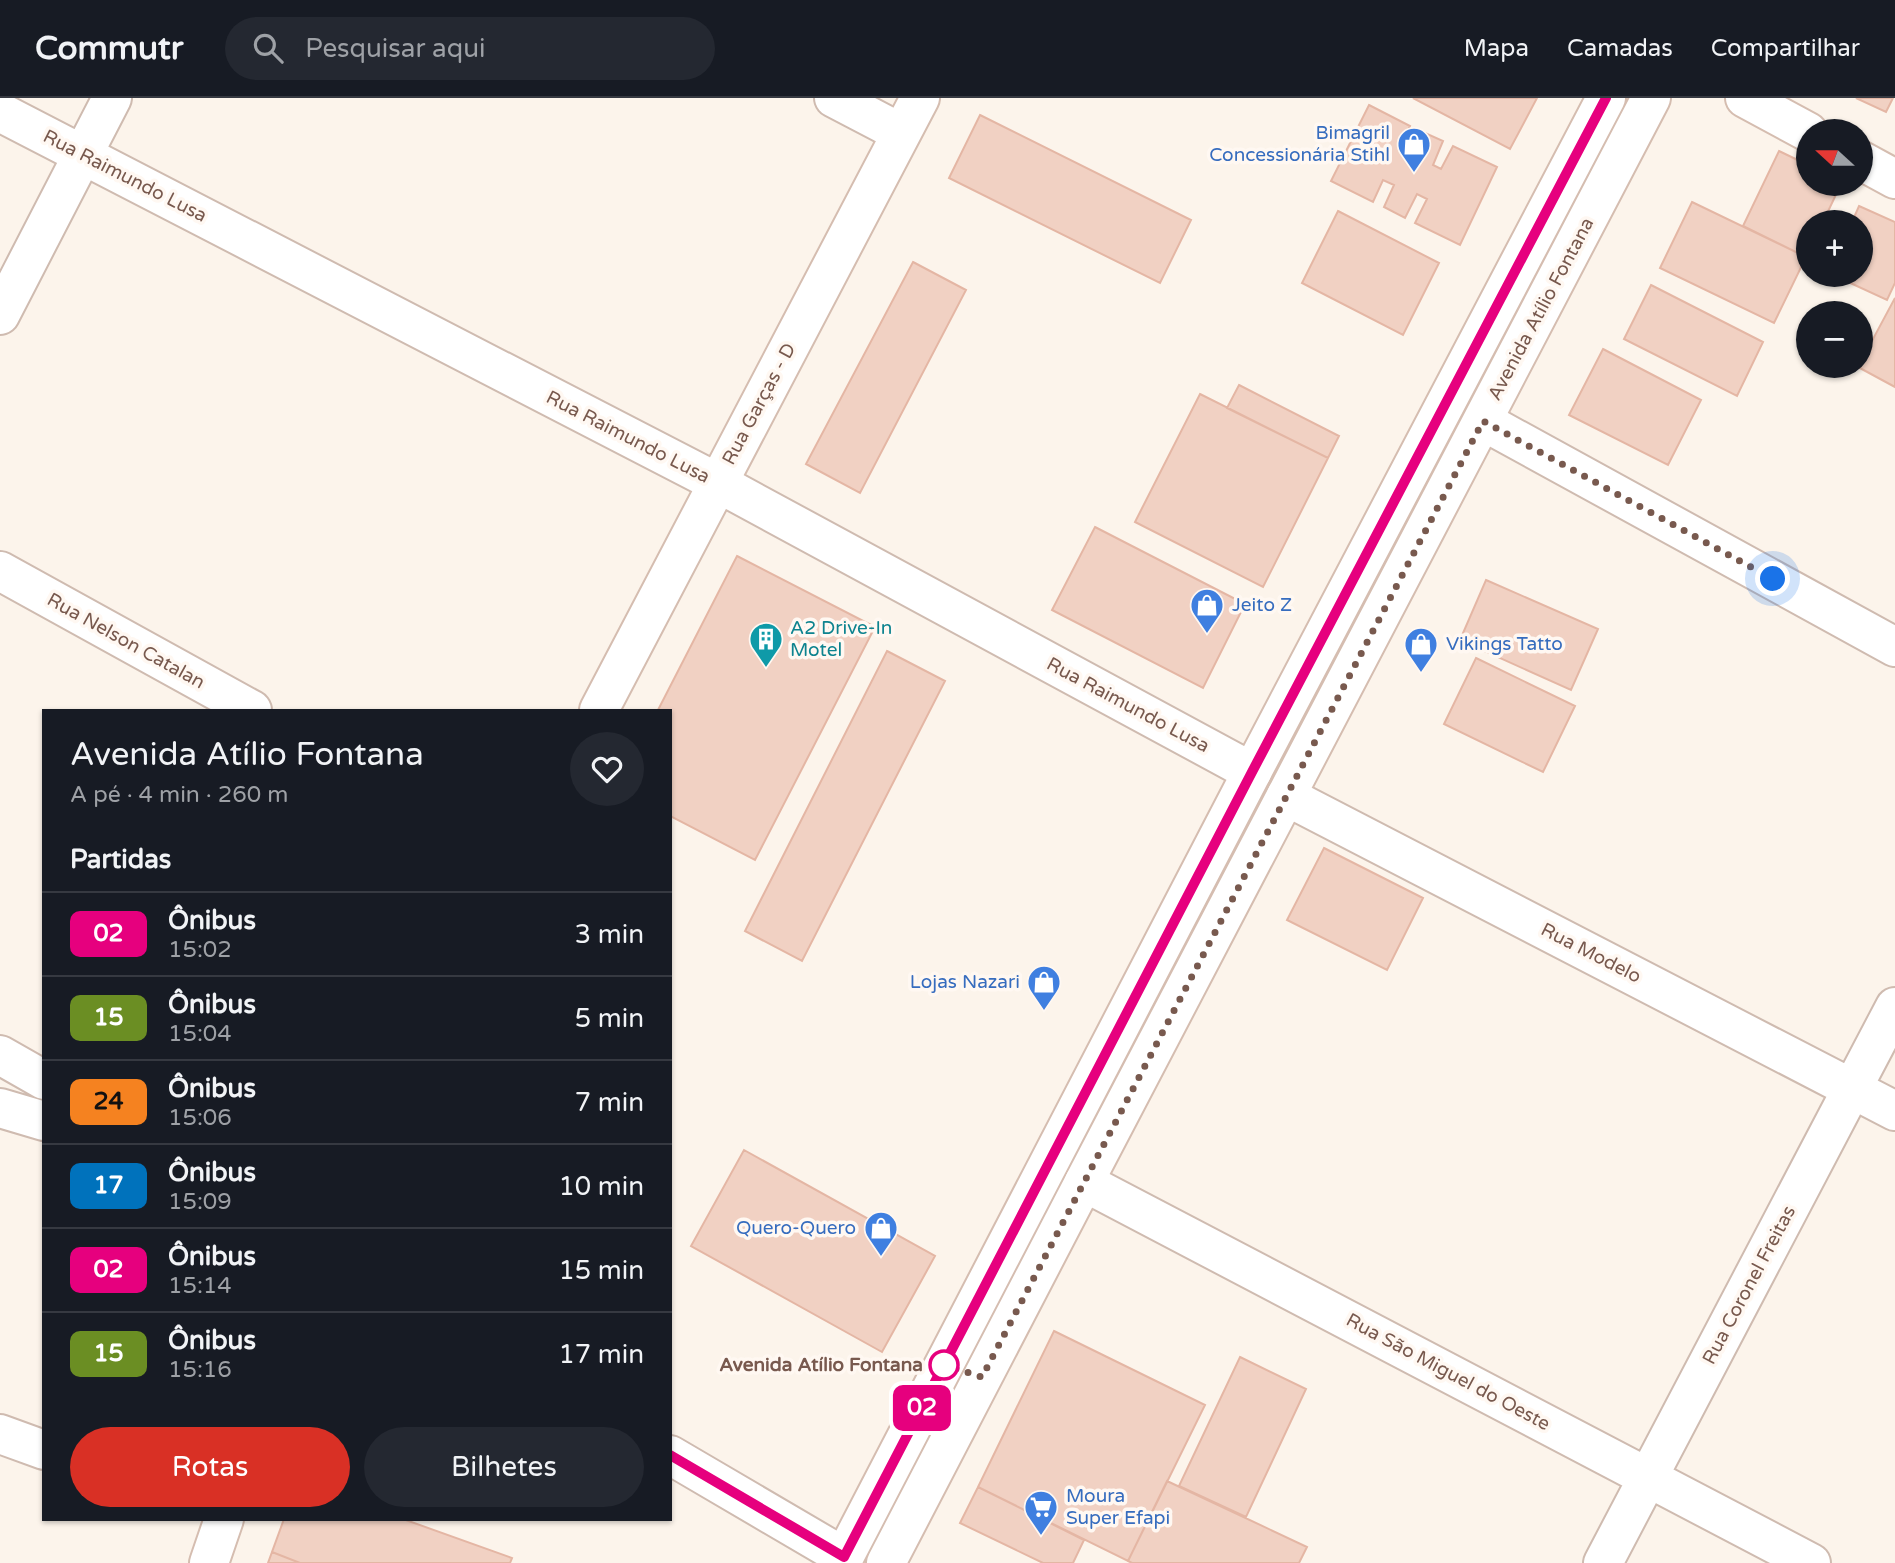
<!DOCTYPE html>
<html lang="pt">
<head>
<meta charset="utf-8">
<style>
	:root { --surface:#171b24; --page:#242831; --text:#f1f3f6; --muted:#9ea1a6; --line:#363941; --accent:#d93025 }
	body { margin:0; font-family:"Varela Round",sans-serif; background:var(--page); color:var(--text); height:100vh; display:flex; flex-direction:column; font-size:26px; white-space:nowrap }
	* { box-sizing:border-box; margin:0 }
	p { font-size:23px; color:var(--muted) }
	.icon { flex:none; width:38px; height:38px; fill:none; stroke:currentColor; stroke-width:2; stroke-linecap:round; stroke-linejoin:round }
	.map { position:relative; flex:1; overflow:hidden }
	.panel { position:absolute; left:42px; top:611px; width:630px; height:812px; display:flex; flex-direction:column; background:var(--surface); border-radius:0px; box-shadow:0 2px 5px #0004 }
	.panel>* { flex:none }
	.badge { padding:0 14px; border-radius:10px; font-size:24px; line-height:46px }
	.needle { width:46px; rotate:291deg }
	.controls { position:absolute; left:1796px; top:21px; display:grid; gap:14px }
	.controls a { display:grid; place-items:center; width:77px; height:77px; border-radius:50%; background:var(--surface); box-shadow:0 2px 5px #0004; font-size:35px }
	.you { position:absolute; width:35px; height:35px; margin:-18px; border:5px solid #fff; border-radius:50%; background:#1a73e8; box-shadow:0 0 0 10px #1a73e833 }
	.map>.badge { position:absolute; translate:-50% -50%; box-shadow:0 0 0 4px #fff }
	h2 { padding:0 28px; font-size:26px; line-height:63px }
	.round { display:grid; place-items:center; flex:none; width:74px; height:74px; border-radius:37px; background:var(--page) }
	.summary { display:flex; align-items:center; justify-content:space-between; height:119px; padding:0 28px }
	h1 { font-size:33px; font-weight:600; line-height:52px }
	.cta { display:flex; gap:14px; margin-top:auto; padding:14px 28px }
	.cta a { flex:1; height:80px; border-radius:42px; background:var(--accent); color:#fff; font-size:28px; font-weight:600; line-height:80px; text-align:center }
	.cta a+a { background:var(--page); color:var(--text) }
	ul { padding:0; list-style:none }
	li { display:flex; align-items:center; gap:21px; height:84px; padding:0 28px; border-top:2px solid var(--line) }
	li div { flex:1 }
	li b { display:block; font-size:26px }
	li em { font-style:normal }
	li .badge { min-width:77px; font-weight:700; text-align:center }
	header { display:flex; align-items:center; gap:42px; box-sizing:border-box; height:98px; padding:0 35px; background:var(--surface); border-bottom:2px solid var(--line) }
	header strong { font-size:33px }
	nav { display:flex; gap:38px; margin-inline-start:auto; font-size:24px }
	.search { width:490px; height:63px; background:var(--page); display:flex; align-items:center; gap:18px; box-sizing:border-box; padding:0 24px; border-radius:38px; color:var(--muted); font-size:26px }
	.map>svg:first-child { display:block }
</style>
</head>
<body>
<header>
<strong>Commutr</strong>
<div class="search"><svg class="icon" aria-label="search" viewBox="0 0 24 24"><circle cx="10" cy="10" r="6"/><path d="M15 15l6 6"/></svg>Pesquisar aqui</div>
<nav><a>Mapa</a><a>Camadas</a><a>Compartilhar</a></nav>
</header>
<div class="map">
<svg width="1895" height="1465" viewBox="0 0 1895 1465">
	<rect width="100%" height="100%" fill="#fcf4eb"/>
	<path fill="#f1d1c3" stroke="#e4b6a4" stroke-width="2" d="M1413 0H1537L1510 51Z
		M1856 0H1893L1886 14Z
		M1369 7 1410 28 1400 50 1412 57 1423 34 1443 43 1433 67 1441 71 1453 48 1497 69 1460 147 1415 125 1427 101 1417 96 1405 120 1384 109 1394 87 1383 82 1373 104 1331 83Z
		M980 17 1191 122 1160 185 949 80Z
		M1779 53 1808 67V86H1841L1823 124H1808V155L1806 159 1743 128Z
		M1692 104 1806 159 1774 225 1660 170Z
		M1859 108 1895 124V185L1887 202 1833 177H1860V124H1852Z
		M1338 113 1439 165 1403 237 1302 185Z
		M913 164 966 192 860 395 806 366Z
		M1651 187 1763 244 1737 298 1624 241Z
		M1895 200V289L1858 269Z
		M1603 251 1701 302 1668 367 1569 317Z
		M1239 287 1339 338 1328 360 1227 310Z
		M1200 296 1328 360 1263 489 1135 424Z
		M1095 429 1245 506 1203 590 1052 512Z
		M737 458 875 529 755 762 670 718V612H658Z
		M1486 482 1598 531 1571 592 1460 542Z
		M887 553 945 583 802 863 745 833Z
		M1476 560 1575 608 1543 674 1444 626Z
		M1324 750 1423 800 1387 872 1287 822Z
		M744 1052 935 1158 882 1254 691 1148Z
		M1054 1233 1205 1307 1128 1463 978 1389Z
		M1240 1259 1306 1291 1246 1419 1179 1388Z
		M1167 1383 1307 1449 1299 1465H1132L1128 1463Z
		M978 1389 1084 1442 1073 1465H1043L960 1425Z
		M284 1421H403L512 1460 510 1465H300L272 1454Z
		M272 1454 300 1465H268Z"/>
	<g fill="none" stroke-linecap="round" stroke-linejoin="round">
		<defs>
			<path id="street" d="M834 0 901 35
				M0 14 718 385 1252 674
				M0 217 112 0
				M1483 323 1895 549
				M0 473 252 612
				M1286 698 1895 1013
				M0 957 44 982
				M0 1010 44 1023
				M1084 1084 1811 1465
				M0 1336 44 1352
				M670 1357 844 1459
				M1603 1465 1895 909"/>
			<path id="secondary" d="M1745 0 1808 34
				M1860 62 1895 81
				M599 612 920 0
				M209 1465 224 1421
				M841 1465 1252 674 1606 0
				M886 1465 1084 1084 1651 0"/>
		</defs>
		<use href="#street" stroke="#cfbbb0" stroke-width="42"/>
		<use href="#secondary" stroke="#d5bdb0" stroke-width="42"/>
		<use href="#street" stroke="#fff" stroke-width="38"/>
		<use href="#secondary" stroke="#fff" stroke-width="38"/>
	</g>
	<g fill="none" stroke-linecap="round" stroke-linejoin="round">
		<defs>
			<path id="line" d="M670 1357 844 1459 1252 674 1606 0"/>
		</defs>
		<use href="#line" stroke="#fff" stroke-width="16"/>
		<use href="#line" stroke="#e6007e" stroke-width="10"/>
		<path stroke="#78594e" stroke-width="7" stroke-dasharray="0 12.6" d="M944 1267 982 1279 1483 323 1773 481"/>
	</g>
	<defs>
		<symbol id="shop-pin" viewBox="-11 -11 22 30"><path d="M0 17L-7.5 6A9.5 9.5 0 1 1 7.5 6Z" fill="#3f7fe0" stroke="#fff8f2"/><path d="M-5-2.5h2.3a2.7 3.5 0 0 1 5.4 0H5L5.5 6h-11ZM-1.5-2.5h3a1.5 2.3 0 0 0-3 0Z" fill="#fff"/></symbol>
		<symbol id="building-pin" viewBox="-11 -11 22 30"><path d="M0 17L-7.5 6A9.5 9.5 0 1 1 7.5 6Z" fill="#0f9aa8" stroke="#fff8f2"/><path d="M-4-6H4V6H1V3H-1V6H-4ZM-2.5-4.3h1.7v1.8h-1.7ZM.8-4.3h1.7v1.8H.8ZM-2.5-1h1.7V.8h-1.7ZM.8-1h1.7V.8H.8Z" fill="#fff"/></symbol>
		<symbol id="supermarket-pin" viewBox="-11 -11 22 30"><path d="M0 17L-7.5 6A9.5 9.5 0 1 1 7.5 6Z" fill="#3f7fe0" stroke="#fff8f2"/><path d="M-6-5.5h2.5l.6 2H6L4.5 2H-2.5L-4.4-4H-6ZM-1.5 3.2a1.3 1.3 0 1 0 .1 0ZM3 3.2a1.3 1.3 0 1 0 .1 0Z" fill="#fff"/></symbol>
	</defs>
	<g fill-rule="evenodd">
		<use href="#shop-pin" x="1395" y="27" width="38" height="52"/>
		<use href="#shop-pin" x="1188" y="488" width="38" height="52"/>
		<use href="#building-pin" x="747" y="522" width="38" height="52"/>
		<use href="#shop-pin" x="1402" y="527" width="38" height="52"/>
		<use href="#shop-pin" x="1025" y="865" width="38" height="52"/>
		<use href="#shop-pin" x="862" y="1111" width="38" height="52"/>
		<use href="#supermarket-pin" x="1022" y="1390" width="38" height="52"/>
	</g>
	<circle fill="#fff" stroke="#e6007e" stroke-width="3.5" cx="944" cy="1267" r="14"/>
	<g text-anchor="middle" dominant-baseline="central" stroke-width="7" stroke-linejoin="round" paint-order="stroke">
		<g font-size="19" fill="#366cbe" stroke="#fff8f2" text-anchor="end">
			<text x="1390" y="35">Bimagril<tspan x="1390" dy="22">Concessionária Stihl</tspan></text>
			<text x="1232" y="507" text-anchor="start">Jeito Z</text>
			<text x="1446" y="546" text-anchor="start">Vikings Tatto</text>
			<text x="1020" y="884">Lojas Nazari</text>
			<text x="856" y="1130">Quero-Quero</text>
			<text x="1066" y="1398" text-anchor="start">Moura<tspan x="1066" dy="22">Super Efapi</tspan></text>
		</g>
		<g font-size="19" fill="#78594e" stroke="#fff8f2">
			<text transform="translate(125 78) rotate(27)">Rua Raimundo Lusa</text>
			<text transform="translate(1541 211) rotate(-62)">Avenida Atílio Fontana</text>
			<text transform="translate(759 306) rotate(-62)">Rua Garças - D</text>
			<text transform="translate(628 339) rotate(27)">Rua Raimundo Lusa</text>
			<text transform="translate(126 543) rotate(29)">Rua Nelson Catalan</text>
			<text transform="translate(1128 607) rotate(28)">Rua Raimundo Lusa</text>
			<text transform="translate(1591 855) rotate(27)">Rua Modelo</text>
			<text transform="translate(1749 1187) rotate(-62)">Rua Coronel Freitas</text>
			<text transform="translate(1448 1274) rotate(28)">Rua São Miguel do Oeste</text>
		</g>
		<g font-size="19" fill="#0d838f" stroke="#fff8f2" text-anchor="start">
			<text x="790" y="530">A2 Drive-In<tspan x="790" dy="22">Motel</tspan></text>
		</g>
		<g font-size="19" font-weight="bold" fill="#78594e" stroke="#fff8f2" text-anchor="end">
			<text x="923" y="1267">Avenida Atílio Fontana</text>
		</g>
	</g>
</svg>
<div class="controls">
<a><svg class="needle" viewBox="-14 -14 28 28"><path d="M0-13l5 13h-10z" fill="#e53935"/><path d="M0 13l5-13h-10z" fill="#9ea1a6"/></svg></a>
<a>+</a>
<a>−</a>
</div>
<div class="you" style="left:1773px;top:481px"></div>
<b class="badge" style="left:922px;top:1310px;background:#e6007e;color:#fff">02</b>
<section class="panel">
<div class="summary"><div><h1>Avenida Atílio Fontana</h1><p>A pé · 4 min · 260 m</p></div><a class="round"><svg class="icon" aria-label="heart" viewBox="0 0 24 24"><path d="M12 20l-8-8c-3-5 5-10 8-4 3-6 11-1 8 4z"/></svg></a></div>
<h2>Partidas</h2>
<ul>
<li><span class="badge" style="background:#e6007e;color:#fff">02</span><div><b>Ônibus</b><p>15:02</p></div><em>3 min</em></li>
<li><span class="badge" style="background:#6b8e23;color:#fff">15</span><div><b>Ônibus</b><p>15:04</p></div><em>5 min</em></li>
<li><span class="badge" style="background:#f58220;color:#111">24</span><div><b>Ônibus</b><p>15:06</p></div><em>7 min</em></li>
<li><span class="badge" style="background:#0072bc;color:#fff">17</span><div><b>Ônibus</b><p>15:09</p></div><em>10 min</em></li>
<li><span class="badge" style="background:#e6007e;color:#fff">02</span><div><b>Ônibus</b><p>15:14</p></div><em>15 min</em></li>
<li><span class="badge" style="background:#6b8e23;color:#fff">15</span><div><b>Ônibus</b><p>15:16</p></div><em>17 min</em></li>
</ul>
<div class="cta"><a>Rotas</a><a>Bilhetes</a></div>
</section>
</div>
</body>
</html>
